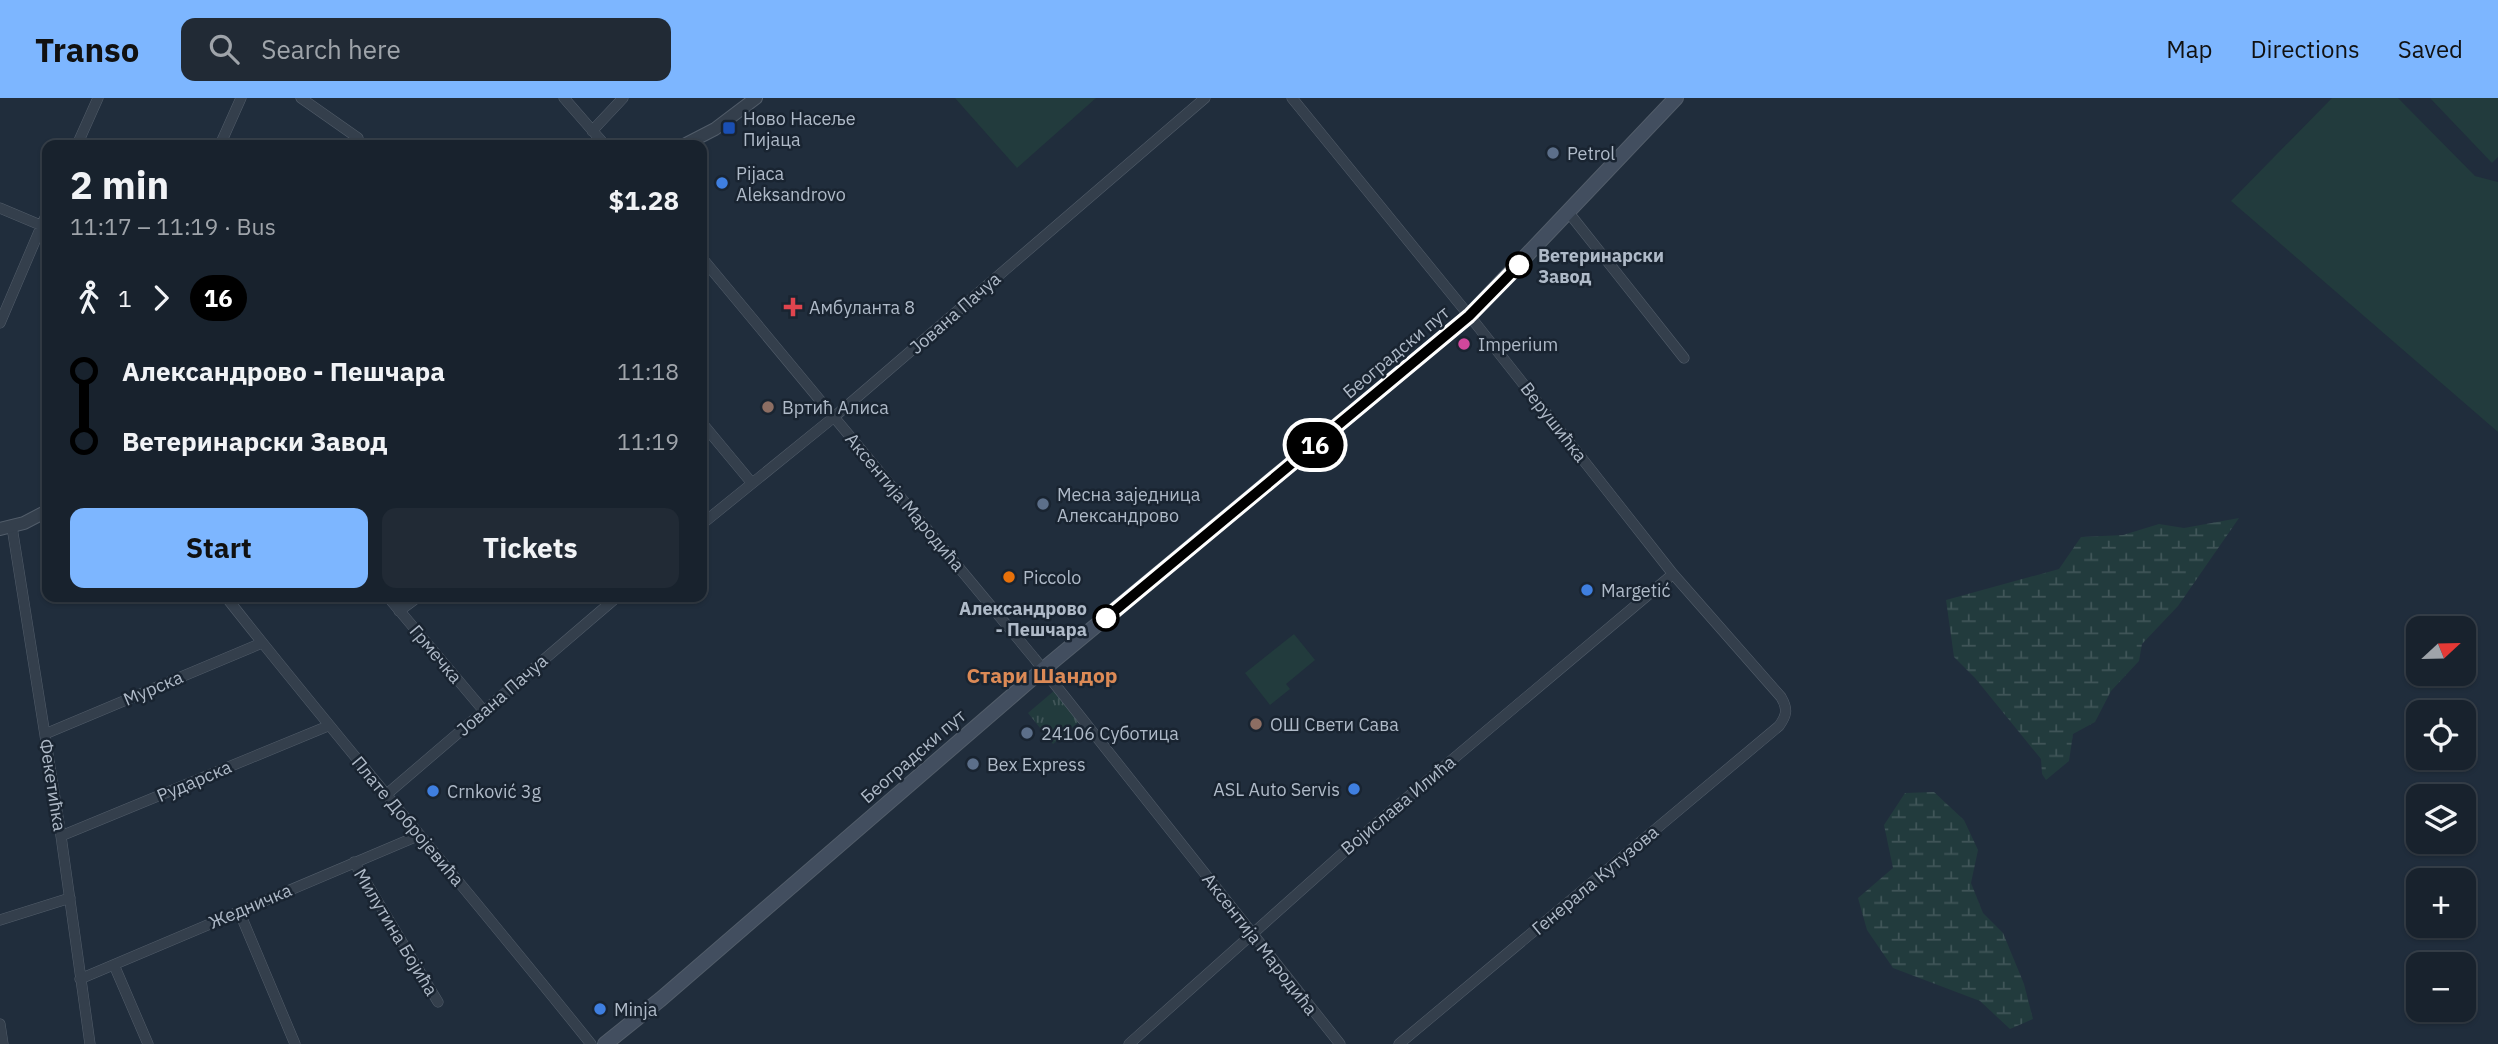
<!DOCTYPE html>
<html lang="en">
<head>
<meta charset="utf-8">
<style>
	:root { --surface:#18222d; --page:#212a35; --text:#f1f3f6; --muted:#9fa4aa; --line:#363f49; --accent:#7db6ff }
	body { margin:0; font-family:"IBM Plex Sans",sans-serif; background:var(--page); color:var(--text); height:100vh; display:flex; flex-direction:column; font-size:26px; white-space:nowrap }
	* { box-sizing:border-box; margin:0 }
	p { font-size:23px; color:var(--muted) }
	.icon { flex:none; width:38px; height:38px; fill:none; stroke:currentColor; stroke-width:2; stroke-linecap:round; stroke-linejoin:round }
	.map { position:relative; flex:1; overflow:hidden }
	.details { position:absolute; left:42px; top:42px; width:665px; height:462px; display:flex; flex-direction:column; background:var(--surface); border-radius:14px; box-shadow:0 2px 5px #0004,0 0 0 2px var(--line) }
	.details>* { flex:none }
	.badge { padding:0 14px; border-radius:23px; font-size:24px; line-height:46px }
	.needle { width:46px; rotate:68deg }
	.buttons { position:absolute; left:2406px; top:518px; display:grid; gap:14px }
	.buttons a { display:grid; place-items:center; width:70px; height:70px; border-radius:14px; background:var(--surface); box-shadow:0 2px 5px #0004,0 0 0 2px var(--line); font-size:35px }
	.map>.badge { position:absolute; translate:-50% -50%; box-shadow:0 0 0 4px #fff }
	.legs { display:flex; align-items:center; gap:10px; height:77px; padding:0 28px; font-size:23px }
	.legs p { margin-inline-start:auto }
	.head { display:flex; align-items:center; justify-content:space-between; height:119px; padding:0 28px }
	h1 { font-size:38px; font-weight:700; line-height:52px }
	.cta { display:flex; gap:14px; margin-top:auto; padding:14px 28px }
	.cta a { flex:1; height:80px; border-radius:14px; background:var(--accent); color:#111; font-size:28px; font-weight:700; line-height:80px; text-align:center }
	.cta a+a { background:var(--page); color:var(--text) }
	ul { padding:0 28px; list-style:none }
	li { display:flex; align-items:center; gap:24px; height:70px; font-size:26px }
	li i { display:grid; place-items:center; width:10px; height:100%; margin:0 9px; background:currentColor }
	li i::after { content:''; width:18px; height:18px; margin:-9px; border:5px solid; border-radius:50%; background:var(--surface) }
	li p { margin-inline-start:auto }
	li:first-child i { background:linear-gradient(#0000 50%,currentColor 0) }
	li:last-child i { background:linear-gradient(currentColor 50%,#0000 0) }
	header { display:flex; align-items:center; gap:42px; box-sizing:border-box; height:98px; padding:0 35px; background:var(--accent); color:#111 }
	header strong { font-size:33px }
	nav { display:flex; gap:38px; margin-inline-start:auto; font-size:24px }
	.search { width:490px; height:63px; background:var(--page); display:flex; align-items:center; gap:18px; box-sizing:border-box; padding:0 24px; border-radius:14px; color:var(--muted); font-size:26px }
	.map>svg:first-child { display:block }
</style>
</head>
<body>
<header>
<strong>Transo</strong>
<div class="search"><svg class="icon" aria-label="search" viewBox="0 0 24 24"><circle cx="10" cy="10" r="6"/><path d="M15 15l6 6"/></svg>Search here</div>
<nav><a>Map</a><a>Directions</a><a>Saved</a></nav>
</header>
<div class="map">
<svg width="2498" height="946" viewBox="0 0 2498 946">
	<defs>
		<pattern id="wetland-marsh" width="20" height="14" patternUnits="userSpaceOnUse" patternTransform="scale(1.75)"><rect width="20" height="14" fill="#223b3d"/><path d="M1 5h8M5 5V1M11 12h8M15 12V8" fill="none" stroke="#405558"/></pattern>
		<pattern id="park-tufts" width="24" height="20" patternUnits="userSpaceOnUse" patternTransform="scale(1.75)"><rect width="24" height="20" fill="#223b3d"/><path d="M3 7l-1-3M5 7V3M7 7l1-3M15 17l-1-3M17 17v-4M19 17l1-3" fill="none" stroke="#405558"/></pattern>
	</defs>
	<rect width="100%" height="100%" fill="#202d3c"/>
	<path fill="#223b3d" d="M955 0H1096L1017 70Z
		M2332 0H2398L2475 78 2498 84V334L2231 103Z
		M2430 0H2498V59L2492 65Z
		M1294 536 1315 562 1286 586 1290 591 1270 607 1245 575Z"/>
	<path fill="url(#wetland-marsh)" d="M2239 420 2178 508 2142 546 2139 563 2111 593 2095 624 2073 636 2069 663 2046 682 2042 676 2041 661 1975 580 1954 559 1946 502 2059 471 2081 439 2123 437 2159 426 2184 430Z
		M1934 694 1964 722 1978 752 1971 785 1983 815 2003 835 2024 886 2033 921 2010 931 1980 903 1893 870 1867 832 1858 800 1893 770 1884 727 1905 695Z"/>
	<path fill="url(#park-tufts)" d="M1055 592 1081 622 1053 646 1028 615Z"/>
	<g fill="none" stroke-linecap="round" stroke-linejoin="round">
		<defs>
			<path id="minor" d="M301 0 358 40
				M564 0 605 47
				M1292 0 1476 226 1673 476 1781 599C1788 611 1787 617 1779 628L1399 946
				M592 33 623 0
				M77 47 98 0
				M220 47 241 0
				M0 110 45 129
				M1569 115 1684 260
				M702 160 1034 560 1340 946
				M0 225 47 115
				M702 325 751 384
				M702 426 834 319 1205 0
				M12 429 61 738 90 946
				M226 499C345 650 471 796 591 946
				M388 499 484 613
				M399 513 418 499
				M45 636 262 545
				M387 696 617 499
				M61 738 328 628
				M354 764 438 904
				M239 813 295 946
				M0 822 70 800
				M114 867 148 946
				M80 881 420 737
				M0 926 3 946
				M1129 946 1371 730 1673 476"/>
			<path id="tertiary" d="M684 47 715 31 756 0
				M0 431 24 425 47 413"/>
			<path id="secondary" d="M605 946 661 901 1028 584 1469 218 1676 0"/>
		</defs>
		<use href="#minor" stroke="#525d6a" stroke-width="11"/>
		<use href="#tertiary" stroke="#525d6a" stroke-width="14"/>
		<use href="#secondary" stroke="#525d6a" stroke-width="16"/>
		<use href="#minor" stroke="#343f4c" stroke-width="10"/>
		<use href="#tertiary" stroke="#343f4c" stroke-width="12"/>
		<use href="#secondary" stroke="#424e5f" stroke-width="14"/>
	</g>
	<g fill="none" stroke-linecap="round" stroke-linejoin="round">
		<defs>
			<path id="line-1" d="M1106 520 1469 218 1519 167"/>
		</defs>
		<use href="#line-1" stroke="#fff" stroke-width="16"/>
		<use href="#line-1" stroke="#000" stroke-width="10"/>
	</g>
	<rect fill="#1a4fb4" stroke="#192431" stroke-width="2.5" x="722" y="23" width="14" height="14" rx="3.5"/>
	<g fill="#5c6f8a" stroke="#192431" stroke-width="2.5">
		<circle cx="1553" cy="55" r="7"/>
		<circle cx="1043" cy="406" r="7"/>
		<circle cx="1027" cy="635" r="7"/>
		<circle cx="973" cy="666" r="7"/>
	</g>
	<g fill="#3f7fe0" stroke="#192431" stroke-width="2.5">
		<circle cx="722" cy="85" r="7"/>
		<circle cx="1587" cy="492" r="7"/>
		<circle cx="1354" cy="691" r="7"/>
		<circle cx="433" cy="693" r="7"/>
		<circle cx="600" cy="911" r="7"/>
	</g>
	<g fill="#fff" stroke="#000" stroke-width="3.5">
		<circle cx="1519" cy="167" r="12"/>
		<circle cx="1106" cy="520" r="12"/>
	</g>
	<path fill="#e0444e" stroke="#192431" stroke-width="2.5" d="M789.5 198.5h7v7h7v7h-7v7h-7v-7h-7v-7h7z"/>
	<circle fill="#d1479c" stroke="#192431" stroke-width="2.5" cx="1464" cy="246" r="7"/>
	<g fill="#8d6e63" stroke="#192431" stroke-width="2.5">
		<circle cx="768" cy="309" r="7"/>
		<circle cx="1256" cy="626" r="7"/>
	</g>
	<circle fill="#e8710a" stroke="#192431" stroke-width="2.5" cx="1009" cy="479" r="7"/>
	<g text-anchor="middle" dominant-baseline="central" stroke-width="5" stroke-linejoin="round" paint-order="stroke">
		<g font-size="18" fill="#afbac8" stroke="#192431" text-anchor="start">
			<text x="743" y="20">Ново Насеље<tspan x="743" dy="21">Пијаца</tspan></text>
			<text x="1567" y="55">Petrol</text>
			<text x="736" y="75">Pijaca<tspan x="736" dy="21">Aleksandrovo</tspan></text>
			<text x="809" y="209">Амбуланта 8</text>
			<text x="1478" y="246">Imperium</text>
			<text x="782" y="309">Вртић Алиса</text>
			<text x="1057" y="396">Месна заједница<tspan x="1057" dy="21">Александрово</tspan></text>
			<text x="1023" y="479">Piccolo</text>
			<text x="1601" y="492">Margetić</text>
			<text x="1270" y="626">ОШ Свети Сава</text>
			<text x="1041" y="635">24106 Суботица</text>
			<text x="987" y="666">Bex Express</text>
			<text x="1340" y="691" text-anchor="end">ASL Auto Servis</text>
			<text x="447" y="693">Crnković 3g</text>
			<text x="614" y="911">Minja</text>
		</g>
		<g font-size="18" font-weight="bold" fill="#afbac8" stroke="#192431" text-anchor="start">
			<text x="1538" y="157">Ветеринарски<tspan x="1538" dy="21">Завод</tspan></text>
			<text x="1087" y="510" text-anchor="end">Александрово<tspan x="1087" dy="21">- Пешчара</tspan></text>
		</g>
		<g font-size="18" fill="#afbac8" stroke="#192431">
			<text transform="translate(955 215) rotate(-41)">Јована Пачуа</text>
			<text transform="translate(1396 254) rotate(-40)">Београдски пут</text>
			<text transform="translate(1554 324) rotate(52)">Верушићка</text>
			<text transform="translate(905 404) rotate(50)">Аксентија Мародића</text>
			<text transform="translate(436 556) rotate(50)">Грмечка</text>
			<text transform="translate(153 590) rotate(-23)">Мурска</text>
			<text transform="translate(502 597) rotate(-41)">Јована Пачуа</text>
			<text transform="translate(913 658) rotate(-41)">Београдски пут</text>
			<text transform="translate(194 683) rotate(-23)">Рударска</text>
			<text transform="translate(53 687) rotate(81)">Фекетићка</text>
			<text transform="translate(1398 707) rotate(-40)">Војислава Илића</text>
			<text transform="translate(408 723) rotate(50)">Плате Добројевића</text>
			<text transform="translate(1595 782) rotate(-40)">Генерала Кутузова</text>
			<text transform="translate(250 808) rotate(-23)">Жедничка</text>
			<text transform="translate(396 834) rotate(59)">Милутина Бојића</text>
			<text transform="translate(1260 846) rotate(52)">Аксентија Мародића</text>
		</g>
		<g font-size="21" font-weight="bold" fill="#dc8a56" stroke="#192431">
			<text x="1042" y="577">Стари Шандор</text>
		</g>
	</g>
</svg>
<div class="buttons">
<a><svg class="needle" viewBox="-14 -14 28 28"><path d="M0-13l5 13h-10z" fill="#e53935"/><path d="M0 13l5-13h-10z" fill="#9fa4aa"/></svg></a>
<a><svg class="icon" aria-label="locate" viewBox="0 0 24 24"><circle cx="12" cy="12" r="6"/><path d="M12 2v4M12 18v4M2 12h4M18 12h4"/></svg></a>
<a><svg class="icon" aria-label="layers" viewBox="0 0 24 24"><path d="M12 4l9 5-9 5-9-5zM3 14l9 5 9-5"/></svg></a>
<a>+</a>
<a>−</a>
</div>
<b class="badge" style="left:1315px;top:347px;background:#000;color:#fff">16</b>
<section class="details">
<div class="head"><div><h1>2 min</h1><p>11:17 – 11:19 · Bus</p></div><b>$1.28</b></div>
<div class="legs"><svg class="icon" aria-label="walk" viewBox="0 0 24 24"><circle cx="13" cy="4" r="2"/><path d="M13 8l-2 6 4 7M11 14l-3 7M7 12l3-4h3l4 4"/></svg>1<svg class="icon" aria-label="forward" viewBox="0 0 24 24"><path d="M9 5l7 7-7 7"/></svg><b class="badge" style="background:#000;color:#fff">16</b></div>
<ul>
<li><i style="color:#000"></i><b>Александрово - Пешчара</b><p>11:18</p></li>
<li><i style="color:#000"></i><b>Ветеринарски Завод</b><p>11:19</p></li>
</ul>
<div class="cta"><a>Start</a><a>Tickets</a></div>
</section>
</div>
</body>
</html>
